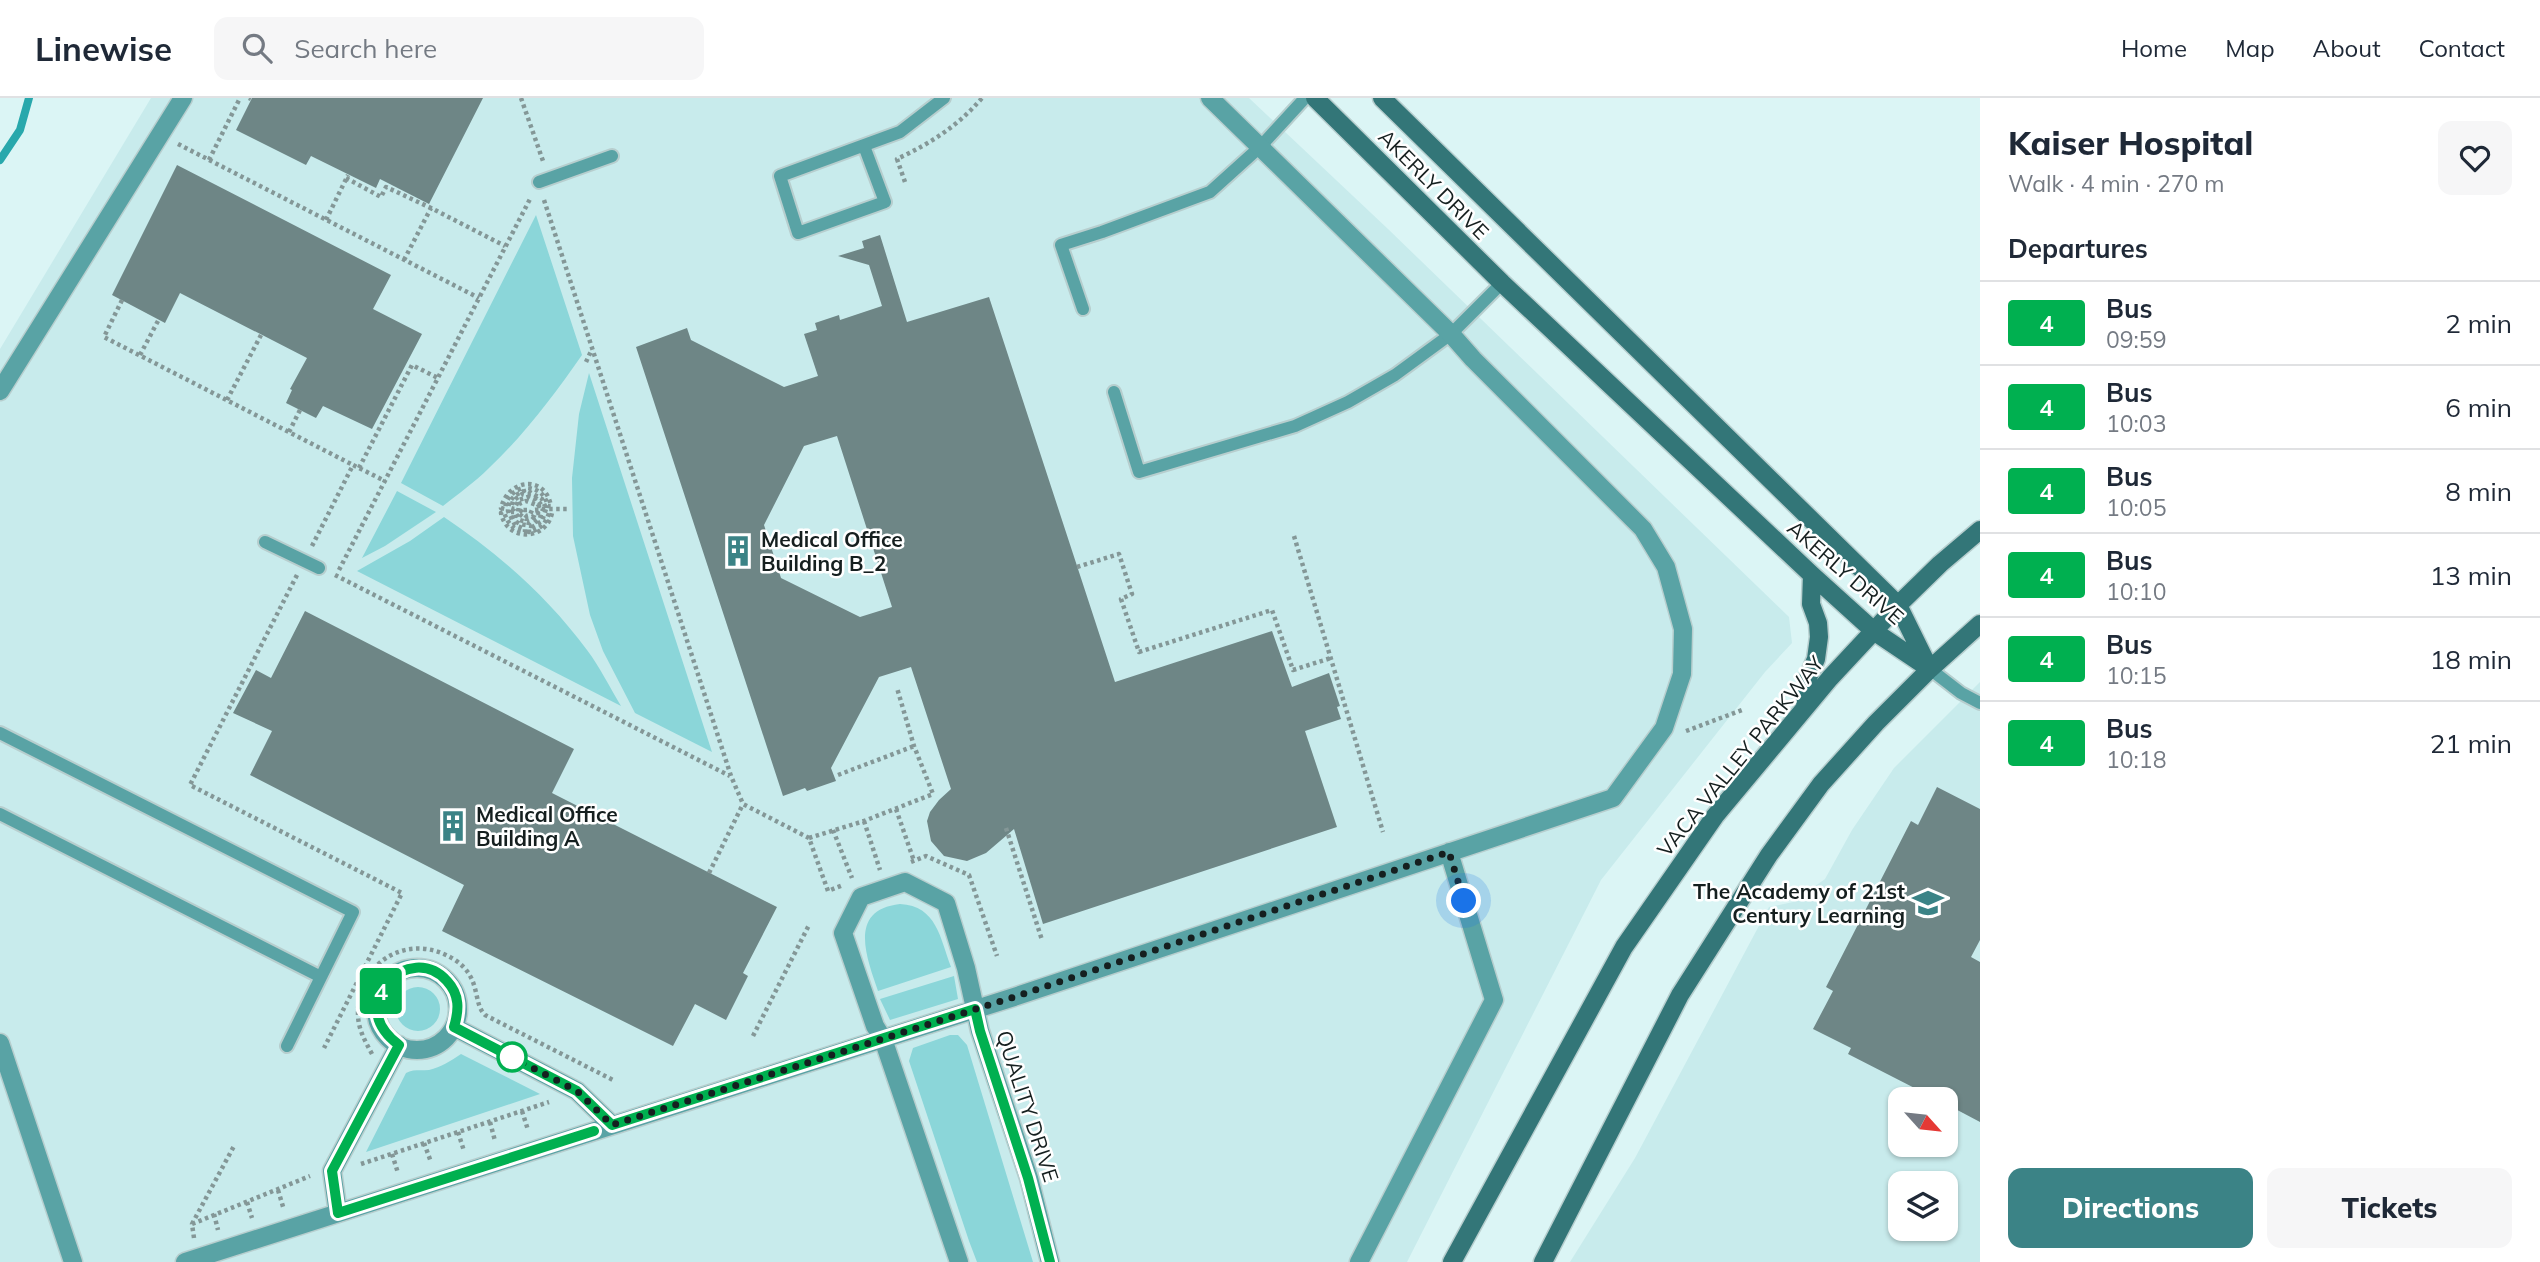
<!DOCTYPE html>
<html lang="en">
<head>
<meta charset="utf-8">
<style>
	:root { --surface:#fff; --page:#f6f6f7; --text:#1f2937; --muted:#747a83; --line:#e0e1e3; --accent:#3b8386 }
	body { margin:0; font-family:Mulish,sans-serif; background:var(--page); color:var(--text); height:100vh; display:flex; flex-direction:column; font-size:26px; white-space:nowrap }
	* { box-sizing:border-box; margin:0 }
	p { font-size:23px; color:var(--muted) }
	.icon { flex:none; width:38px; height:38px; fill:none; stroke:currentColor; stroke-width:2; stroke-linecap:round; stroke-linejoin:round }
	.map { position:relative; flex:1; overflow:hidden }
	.panel { display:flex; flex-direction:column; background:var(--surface); width:560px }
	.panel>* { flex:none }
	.badge { padding:0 14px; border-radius:5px; font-size:24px; line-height:46px }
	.needle { width:46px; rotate:117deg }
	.controls { position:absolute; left:1888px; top:989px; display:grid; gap:14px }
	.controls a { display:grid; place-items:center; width:70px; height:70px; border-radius:14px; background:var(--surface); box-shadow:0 2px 5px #0004; font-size:35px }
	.you { position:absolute; width:35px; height:35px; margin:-18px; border:5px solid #fff; border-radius:50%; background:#1a73e8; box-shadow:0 0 0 10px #1a73e833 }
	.map>.badge { position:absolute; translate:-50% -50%; box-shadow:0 0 0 4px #fff }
	h2 { padding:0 28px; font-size:26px; line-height:63px }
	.round { display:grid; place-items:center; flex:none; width:74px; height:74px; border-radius:14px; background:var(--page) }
	.summary { display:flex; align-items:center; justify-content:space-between; height:119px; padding:0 28px }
	h1 { font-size:33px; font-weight:800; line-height:52px }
	.primary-button { display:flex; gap:14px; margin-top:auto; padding:14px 28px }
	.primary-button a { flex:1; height:80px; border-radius:14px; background:var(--accent); color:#fff; font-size:28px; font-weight:800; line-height:80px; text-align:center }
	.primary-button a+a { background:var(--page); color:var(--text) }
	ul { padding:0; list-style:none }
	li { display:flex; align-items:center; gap:21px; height:84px; padding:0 28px; border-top:2px solid var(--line) }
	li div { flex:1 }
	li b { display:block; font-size:26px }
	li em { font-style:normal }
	li .badge { min-width:77px; font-weight:700; text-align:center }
	header { display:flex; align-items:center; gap:42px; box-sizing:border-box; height:98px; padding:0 35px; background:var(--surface); border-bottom:2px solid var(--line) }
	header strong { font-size:33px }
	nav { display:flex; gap:38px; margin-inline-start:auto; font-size:24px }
	.search { width:490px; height:63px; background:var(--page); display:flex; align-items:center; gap:18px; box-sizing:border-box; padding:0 24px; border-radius:14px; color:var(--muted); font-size:26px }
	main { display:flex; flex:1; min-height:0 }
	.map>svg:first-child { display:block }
</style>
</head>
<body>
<header>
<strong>Linewise</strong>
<div class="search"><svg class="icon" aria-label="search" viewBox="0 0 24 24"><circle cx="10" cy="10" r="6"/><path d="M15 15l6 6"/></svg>Search here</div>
<nav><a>Home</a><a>Map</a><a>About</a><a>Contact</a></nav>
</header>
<main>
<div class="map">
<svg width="1980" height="1164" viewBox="0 0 1980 1164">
	<rect width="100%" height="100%" fill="#dbf5f5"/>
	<path fill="#c8ebec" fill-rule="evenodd" d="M151 0H1249L1388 131 1789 519 1792 545 1765 574 1601 782 1407 1164H0V251Z
		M1980 584V1164H1570L1635 1060 1769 809 1793 804 1825 781 1852 732 1894 670ZM1900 1001H1946V1046H1900ZM1900 1085H1946V1130H1900Z"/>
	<path fill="#8bd6d9" d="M536 117 582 257C554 297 525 336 489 370 475 384 458 396 443 408L401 385Z
		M589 275 712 654 635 615 603 553 590 517 573 438 572 380 579 316Z
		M397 393 436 414 385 448 362 460Z
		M444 419C499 456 547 498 587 552 600 569 610 590 621 608L357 473 410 443Z
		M900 806C937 808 940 840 951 869L878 893C867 860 847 812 900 806Z
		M954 878 958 901 890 922 880 901Z
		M396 911a22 22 0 1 1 44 0a22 22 0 1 1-44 0Z
		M950 937H958L967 947 1033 1164H977L969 1143 909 963 913 950Z
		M461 956 540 996 366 1054 406 975C413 971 420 973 429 972 441 969 451 963 461 956Z"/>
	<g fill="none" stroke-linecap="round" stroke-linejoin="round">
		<path stroke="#28a8ac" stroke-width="8" d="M0 62 20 32 29 0"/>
	</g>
	<path fill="#6e8686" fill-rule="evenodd" d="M252 0H483L429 106 380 81 376 90 311 58 306 67 236 32Z
		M177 67 391 177 373 211 422 236 372 331 323 308 316 320 286 305 292 292 290 291 307 260 180 195 165 225 112 197Z
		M880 137 907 224 989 199 1115 584 1272 533 1292 589 1329 575 1340 608 1337 609 1341 621 1305 633 1337 729 1043 826 1014 731 986 755 967 763 944 758 931 743 927 723 930 714 939 702 951 691 911 569 879 579 831 670 836 683 807 693 805 690 783 698 636 249 687 230 691 242 784 289 818 278 804 236 817 232 815 225 839 217 840 222 882 208 869 167 838 158 864 150 862 143ZM837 338 892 509 860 519 781 480 764 427 804 348Z
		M305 513 574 651 552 695 777 809 743 875 748 878 726 922 695 906 673 948 442 833 464 787 250 677 272 633 233 615 256 572 271 580Z
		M1937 689 1980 711V842L1971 859 1980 864V1024L1946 1006V1001H1936L1848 956 1851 950 1813 931 1833 893 1826 889 1911 723 1918 727Z"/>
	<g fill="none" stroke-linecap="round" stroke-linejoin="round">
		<defs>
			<path id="lane" d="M864 48 885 104 798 135 780 78 900 34 944 0
				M539 84 612 58
				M1083 211 1061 147 1102 134 1210 94 1261 48 1305 0
				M1114 294 1139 374 1295 328 1348 304 1395 277 1451 236 1502 185
				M265 444 319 470
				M1930 571 1961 595 1980 605
				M0 635 353 814 287 948
				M0 716 321 879"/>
			<path id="street" d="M0 293 183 0
				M376 911a41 41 0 1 1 82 0a41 41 0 1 1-82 0Z
				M454 929 577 993 612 1027
				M0 945 73 1164
				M338 1115 332 1073 399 947
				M185 1164 1017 898 1613 700 1664 630 1682 576 1683 531 1666 469 1643 431 1473 261 1451 236 1210 0
				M959 1164 883 941 875 928 843 835 861 799 905 784 946 805 966 870 980 933 1029 1080 1050 1164
				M1359 1164 1494 902 1449 754"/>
			<path id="secondary" d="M1315 0 1502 185 1812 477 1875 534 1930 571
				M1382 0 1898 507 1928 568
				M1805 610 1807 582 1816 561 1819 539 1818 525 1811 506 1812 477
				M1452 1164 1624 849 1715 718 1830 580 1898 507 1940 466 1980 432
				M1543 1164 1680 897 1769 757 1821 686 1876 625 1930 571 1980 526"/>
		</defs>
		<use href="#lane" stroke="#b7cece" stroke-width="16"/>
		<use href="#street" stroke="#b7cece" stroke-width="21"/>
		<use href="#secondary" stroke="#b7cece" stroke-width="21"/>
		<path stroke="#849797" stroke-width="4.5" stroke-dasharray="3.5 3.5" stroke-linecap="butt" d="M249 0 251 1
			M521 0 543 63
			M178 46 479 200
			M209 62 240 0
			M346 80 381 99 386 89 431 110
			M905 84 897 61C931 45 958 28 982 0
			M544 102 731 678 743 706 809 740 828 793 843 787
			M326 122 348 77
			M404 162 431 110 505 148
			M122 202 104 239 353 367
			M140 257 159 221
			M586 264 592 251
			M227 302 261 237
			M289 334 300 312
			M359 370 412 267 438 280
			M527 412H520L526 418 530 417 532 412 543 411 540 420 531 428 520 426 515 423 511 414H515L520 422 529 425 538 415H535L534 418 526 421 518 415 519 406 526 403 539 408 535 402 528 399 519 402 514 411 511 410 513 403 522 396 536 400 542 408H545L542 401 528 393V390C539 391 545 397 548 408H551C545 376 508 381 501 410L505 411C506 400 513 393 523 390L524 393C514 397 508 402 508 413L515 427 525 431V434C513 432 508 426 504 414L501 415C507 444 546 443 552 415H549C546 425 540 432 529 434V431L542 423 546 411H567
			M1294 438 1383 734
			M312 448 353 367 385 383
			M1077 469 1119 456 1132 496 1121 501 1139 554 1272 512 1293 572 1331 560
			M339 472 530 101
			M297 477 190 687 402 795 324 950
			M335 477 730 678
			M1686 633 1742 612
			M838 677 914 648
			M896 711 914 763
			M864 723 880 772
			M1006 730 1042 842
			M833 732 852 780
			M809 740 864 723 933 696 914 648 897 590
			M911 764 926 758 969 777 997 858
			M709 775 743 706
			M753 938 809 827
			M372 956C365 943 358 931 358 916 357 862 411 833 455 862 482 880 472 904 485 917L615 983
			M522 1013 528 1032
			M490 1024 495 1043
			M458 1034 464 1053
			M424 1045 431 1064
			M392 1056 398 1075
			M361 1066 549 1004
			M278 1092 284 1112
			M247 1104 252 1120
			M214 1116 218 1132
			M192 1126 310 1078
			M194 1140 192 1126 234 1048"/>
		<use href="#lane" stroke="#59a3a5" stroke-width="12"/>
		<use href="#street" stroke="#59a3a5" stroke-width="18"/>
		<use href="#secondary" stroke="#337678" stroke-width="18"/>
	</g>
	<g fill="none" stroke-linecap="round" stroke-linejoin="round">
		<defs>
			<path id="line" d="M594 1033 338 1115 332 1073 399 947C341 904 411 842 447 883 460 897 459 912 454 929L577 993 612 1027 975 911 980 933 1028 1080 1050 1164"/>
		</defs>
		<use href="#line" stroke="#fff" stroke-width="16"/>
		<use href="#line" stroke="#00b050" stroke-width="10"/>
		<path stroke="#151f1f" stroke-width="7" stroke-dasharray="0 12.6" d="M512 959 577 993 612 1027 1017 898 1449 754 1464 803"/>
	</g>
	<defs>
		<symbol id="building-bare" viewBox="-9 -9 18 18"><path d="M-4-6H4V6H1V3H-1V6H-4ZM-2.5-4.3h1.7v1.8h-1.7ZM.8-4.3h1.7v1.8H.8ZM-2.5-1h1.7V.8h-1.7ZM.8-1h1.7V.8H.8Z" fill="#3b8386" stroke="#fff" stroke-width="2.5" paint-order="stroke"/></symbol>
		<symbol id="school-bare" viewBox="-9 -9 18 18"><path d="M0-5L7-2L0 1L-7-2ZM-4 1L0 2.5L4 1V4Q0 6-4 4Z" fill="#3b8386" stroke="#fff" stroke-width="2.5" paint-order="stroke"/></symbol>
	</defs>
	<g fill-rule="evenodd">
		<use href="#building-bare" x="716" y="431" width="44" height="44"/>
		<use href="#building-bare" x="431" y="706" width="44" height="44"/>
		<use href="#school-bare" x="1906" y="783" width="44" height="44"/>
	</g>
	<circle fill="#fff" stroke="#00b050" stroke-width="3.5" cx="512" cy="959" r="14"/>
	<g text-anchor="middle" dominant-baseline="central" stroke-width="5" stroke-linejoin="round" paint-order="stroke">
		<g font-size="21" fill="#151f1f" stroke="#fff">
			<text transform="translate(1434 86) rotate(45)">AKERLY DRIVE</text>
			<text transform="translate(1846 474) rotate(41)">AKERLY DRIVE</text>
			<text transform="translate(1740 658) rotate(-51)">VACA VALLEY PARKWAY</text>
			<text transform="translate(1028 1008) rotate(72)">QUALITY DRIVE</text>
		</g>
		<g font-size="21" font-weight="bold" fill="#151f1f" stroke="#fff" text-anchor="start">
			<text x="761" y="441">Medical Office<tspan x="761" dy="24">Building B_2</tspan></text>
			<text x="476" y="716">Medical Office<tspan x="476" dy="24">Building A</tspan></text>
			<text x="1905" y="793" text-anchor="end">The Academy of 21st<tspan x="1905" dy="24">Century Learning</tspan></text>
		</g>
	</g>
</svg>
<div class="controls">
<a><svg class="needle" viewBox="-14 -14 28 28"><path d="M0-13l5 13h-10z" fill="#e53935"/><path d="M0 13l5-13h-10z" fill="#747a83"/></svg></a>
<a><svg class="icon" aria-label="layers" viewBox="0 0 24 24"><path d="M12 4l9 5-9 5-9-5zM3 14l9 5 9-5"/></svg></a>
</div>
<div class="you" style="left:1464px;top:803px"></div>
<b class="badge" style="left:381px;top:893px;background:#00b050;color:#fff">4</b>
</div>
<section class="panel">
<div class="summary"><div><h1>Kaiser Hospital</h1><p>Walk · 4 min · 270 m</p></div><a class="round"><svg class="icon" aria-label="heart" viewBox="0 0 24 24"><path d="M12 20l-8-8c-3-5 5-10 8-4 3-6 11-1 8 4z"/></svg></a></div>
<h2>Departures</h2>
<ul>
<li><span class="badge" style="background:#00b050;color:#fff">4</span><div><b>Bus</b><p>09:59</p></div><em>2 min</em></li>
<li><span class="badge" style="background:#00b050;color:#fff">4</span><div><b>Bus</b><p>10:03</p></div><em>6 min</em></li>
<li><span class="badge" style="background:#00b050;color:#fff">4</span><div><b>Bus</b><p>10:05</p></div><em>8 min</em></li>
<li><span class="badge" style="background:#00b050;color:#fff">4</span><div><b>Bus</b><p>10:10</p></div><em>13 min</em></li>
<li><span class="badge" style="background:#00b050;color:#fff">4</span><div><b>Bus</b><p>10:15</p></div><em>18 min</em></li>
<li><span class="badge" style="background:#00b050;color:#fff">4</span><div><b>Bus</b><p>10:18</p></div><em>21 min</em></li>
</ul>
<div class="primary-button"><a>Directions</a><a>Tickets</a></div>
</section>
</main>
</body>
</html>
